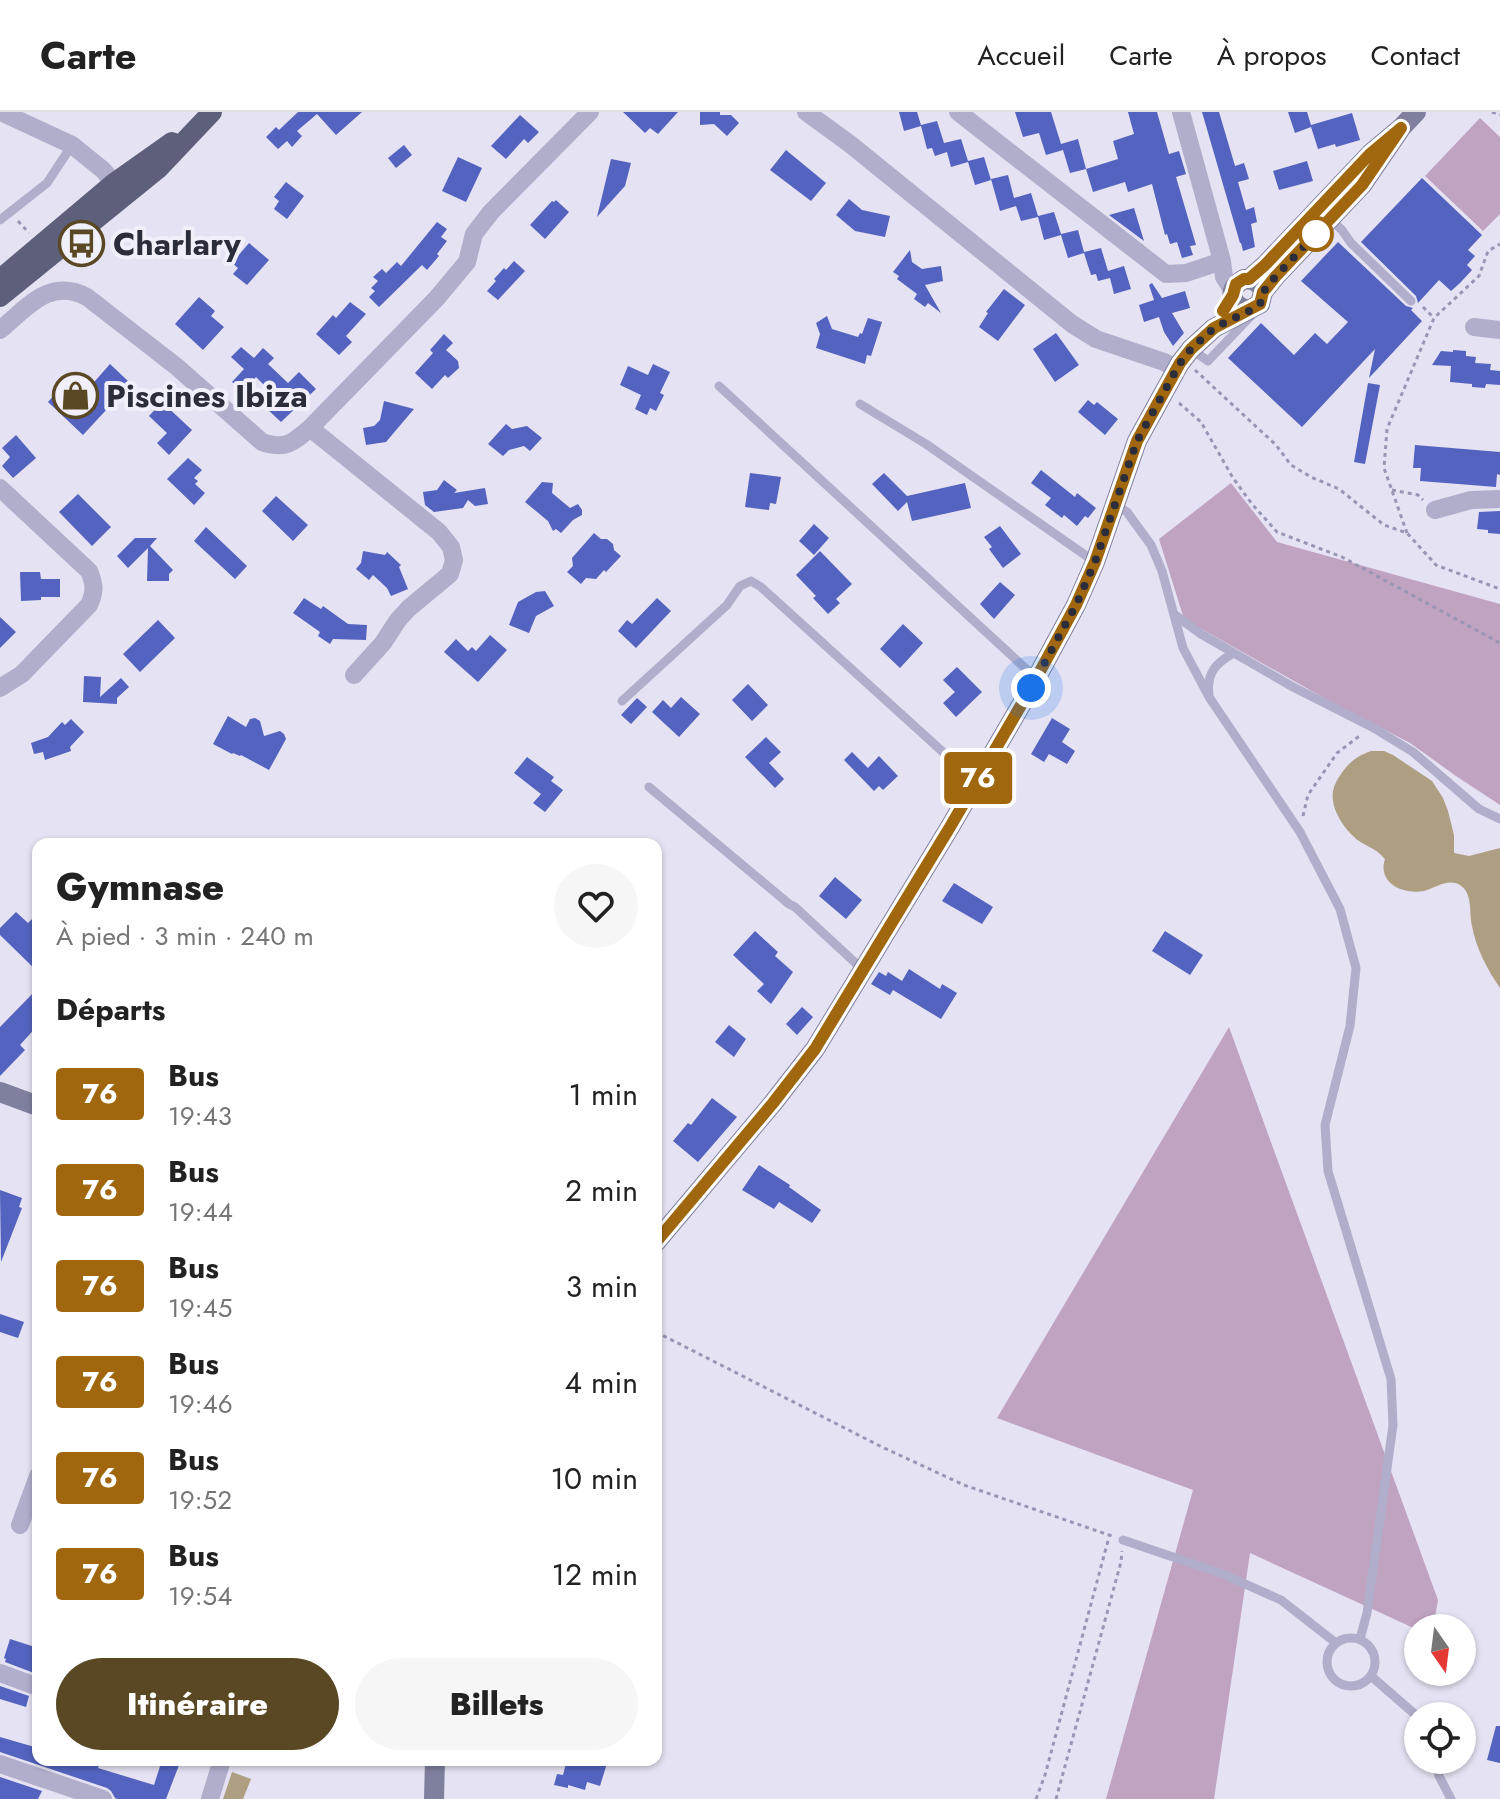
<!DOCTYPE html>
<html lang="fr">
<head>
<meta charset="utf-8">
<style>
	:root { --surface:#fff; --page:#f6f6f6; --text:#222; --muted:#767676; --line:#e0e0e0; --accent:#594823 }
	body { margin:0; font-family:Jost,sans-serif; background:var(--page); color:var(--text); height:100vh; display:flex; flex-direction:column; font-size:30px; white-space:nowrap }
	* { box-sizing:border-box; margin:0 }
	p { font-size:26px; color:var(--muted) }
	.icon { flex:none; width:44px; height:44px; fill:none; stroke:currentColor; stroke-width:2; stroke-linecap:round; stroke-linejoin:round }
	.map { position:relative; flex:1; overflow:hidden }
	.panel { position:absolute; left:32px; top:726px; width:630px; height:928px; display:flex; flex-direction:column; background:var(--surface); border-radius:16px; box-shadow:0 2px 6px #0004 }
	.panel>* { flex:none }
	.badge { padding:0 16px; border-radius:6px; font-size:28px; line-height:52px }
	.needle { width:52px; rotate:166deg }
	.fabs { position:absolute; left:1404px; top:1502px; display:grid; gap:16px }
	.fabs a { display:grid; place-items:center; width:72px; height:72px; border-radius:50%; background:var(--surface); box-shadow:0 2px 6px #0004; font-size:40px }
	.you { position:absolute; width:40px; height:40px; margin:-20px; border:6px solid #fff; border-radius:50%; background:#1a73e8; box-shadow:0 0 0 12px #1a73e833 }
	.map>.badge { position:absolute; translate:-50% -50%; box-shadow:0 0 0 4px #fff }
	h2 { padding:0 24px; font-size:30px; line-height:72px }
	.round { display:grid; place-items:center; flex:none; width:84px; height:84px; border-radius:42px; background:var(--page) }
	.headline { display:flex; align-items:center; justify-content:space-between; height:136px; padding:0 24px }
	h1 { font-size:38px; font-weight:800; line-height:60px }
	.cta { display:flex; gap:16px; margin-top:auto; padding:16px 24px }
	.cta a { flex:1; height:92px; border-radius:48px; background:var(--accent); color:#fff; font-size:32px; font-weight:800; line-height:92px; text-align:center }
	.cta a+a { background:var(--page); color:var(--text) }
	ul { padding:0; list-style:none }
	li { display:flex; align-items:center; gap:24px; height:96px; padding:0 24px }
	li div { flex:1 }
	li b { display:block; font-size:30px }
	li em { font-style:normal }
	li .badge { min-width:88px; font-weight:700; text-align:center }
	header { display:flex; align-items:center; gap:48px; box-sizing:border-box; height:112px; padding:0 40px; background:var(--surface); border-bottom:2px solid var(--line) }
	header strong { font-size:38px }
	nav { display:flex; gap:44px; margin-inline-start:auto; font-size:28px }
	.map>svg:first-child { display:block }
</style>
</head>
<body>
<header>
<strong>Carte</strong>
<nav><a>Accueil</a><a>Carte</a><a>À propos</a><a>Contact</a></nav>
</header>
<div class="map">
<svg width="1500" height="1687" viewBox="0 0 1500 1687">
	<rect width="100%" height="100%" fill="#e5e2f3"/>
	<path fill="#c0a2c1" d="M1480 6 1500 25V102L1483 119 1425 64Z
		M1231 371 1277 430 1500 492V693L1456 664 1410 631 1324 586 1184 507 1159 427Z
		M1229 915 1438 1488 1433 1516H1418V1518L1250 1441 1214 1687H1106L1193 1378 997 1306Z"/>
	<path fill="#ae9f82" d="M1371 639H1384L1393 643 1432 669 1443 686 1448 699 1454 723V741L1469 744 1500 736V876C1487 857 1476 836 1472 814 1469 801 1473 781 1460 773 1448 766 1435 776 1424 779 1403 783 1377 771 1385 747 1374 735 1371 737 1359 729 1345 719 1330 697 1333 679 1334 673 1337 668 1341 662 1349 650 1357 644 1371 639Z
		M232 1660 251 1667 243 1687H223Z"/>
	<path fill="#5463bf" d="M298 0H362L336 23 317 2 297 19 302 24 292 35 287 29 278 37 266 25 276 15 279 18Z
		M623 0H678L658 22 650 16 645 21Z
		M700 0H720V3H731L739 11 727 24 714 12 700 13Z
		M899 0H917L921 13 937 9 944 31 961 27 968 49 984 45 991 68 975 73 968 50 951 55 947 40 935 44 932 36 927 37 921 14 904 19Z
		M1015 0H1051L1061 32 1078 27 1086 57 1118 47 1113 29 1134 22 1128 0H1157L1169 42 1179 39 1186 62 1176 65 1196 133 1190 134 1193 143 1182 146 1177 130 1170 132 1167 122 1165 123 1152 72 1128 80 1125 70 1093 80 1086 57 1070 61 1063 38 1046 43 1039 21 1023 25Z
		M1202 0H1219L1235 54 1244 51 1249 67 1238 70 1246 98 1254 95 1257 110 1251 112 1255 135 1243 139 1241 131H1240Z
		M1288 0H1307L1311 13 1352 1 1360 28 1336 35 1335 32 1318 37 1311 15 1295 21Z
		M520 3 539 20 528 31 524 27 506 47 491 34Z
		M404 33 412 43 396 56 388 46Z
		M786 38 826 71 811 89 770 58Z
		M458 45 482 56 466 90 442 79Z
		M611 47 631 51 625 74 597 105Z
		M1307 49 1313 69 1279 78 1273 59Z
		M1008 63 1014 86 1031 81 1038 104 1054 100 1061 122 1078 118 1084 140 1101 136 1108 159 1124 154 1131 177 1114 182 1110 166 1098 169 1096 162 1091 163 1084 141 1068 146 1061 123 1044 128 1038 105 1021 109 1016 94 1000 99 991 67Z
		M1422 66 1482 123 1468 138 1475 144 1467 153 1472 158 1460 171 1451 179 1439 168 1418 191 1416 184 1361 130Z
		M286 70 304 84 287 107 274 97 279 89 274 85Z
		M849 87 862 98 890 104 885 125 855 119 836 103Z
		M556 88 569 100 545 127 530 113 552 89 554 90Z
		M1134 96 1144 129 1109 103Z
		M437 110 447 117 441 125 447 129 437 142 439 144 427 158 422 153 379 195 369 185 375 179 371 176 378 169 373 165 382 157 386 161 397 150 401 154Z
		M1338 130 1406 194 1413 196 1411 198 1422 209 1369 266 1375 237 1302 315 1228 246 1261 211 1294 243 1315 221 1327 232 1348 210 1301 169Z
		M249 131 269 148 247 173 233 162 238 156 232 151Z
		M910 138 912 150 922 157 941 154 943 169 925 173 941 201 928 191 925 195 914 187 917 182 897 167 899 164 893 160Z
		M514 149 525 159 498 188 487 179 496 169 494 167 504 156 506 158Z
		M1152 171 1162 186 1185 179 1190 196 1172 201 1184 221 1173 234 1164 220 1159 205 1144 210 1139 193 1154 188 1149 173Z
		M1004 177 1025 193 998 229 979 215 988 201 986 200Z
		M199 185 215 199 211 204 224 215 203 238 175 212Z
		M350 190 366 202 346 224 352 230 339 243 316 222 333 203 336 206Z
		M827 204 832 217 858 225 860 221 862 222 868 206 882 210 871 244 867 243 865 252 816 236 820 222 816 211Z
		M1056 221 1079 253 1055 270 1033 237Z
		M444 222 453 231 446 238 458 249 459 256 448 266 445 263 432 277 415 261 433 241 430 238Z
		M241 235 254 246 263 236 274 246 268 252 288 271 299 260 316 277 281 310 266 296 276 285 256 265 243 279 232 270 244 257 231 245Z
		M1453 238 1466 239V244L1476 245 1475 251 1491 252 1490 258 1500 259V273L1486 272 1485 276 1472 275V272L1450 270 1451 254 1432 253 1441 239 1453 240Z
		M110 252 128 269 105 294 108 296 83 323 48 290 72 263 88 277Z
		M653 252 670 260 660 281 664 283 656 299 650 296 647 303 635 297 641 283 620 273 628 254 648 263Z
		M1368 271 1380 273 1365 352 1354 350Z
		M1088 288 1094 293 1097 290 1118 307 1105 323 1078 300Z
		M384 289 414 297 386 330 366 333 363 316 374 314 380 308Z
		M162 290 192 318 169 343 157 331 167 321 149 304Z
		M506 312 512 317 527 314 542 326 530 339 524 334 509 338 503 344 488 332Z
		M16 323 36 346 13 366 2 354 10 345 2 336Z
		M1415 333 1500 340V363L1497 362 1496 375 1420 369 1421 356H1413Z
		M188 346 202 358 194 366 198 369 195 372 205 381 194 393 167 367Z
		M1041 358 1075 385 1077 381 1096 396 1088 406 1085 404 1077 414 1064 403 1062 406 1045 393 1051 386 1031 371Z
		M750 361 781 365 776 392 770 391 769 398 745 395Z
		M884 361 907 384 965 371 971 396 912 409 907 390 898 399 872 372Z
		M444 368 457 378 454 381 485 376 488 392 475 394 468 388 463 396 434 400 425 393 423 380 437 378Z
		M542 370 553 371 552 381 570 396 578 392 582 398V403L573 408 561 421 556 417 553 419 548 409 525 390Z
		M78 382 111 415 92 434 59 400Z
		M276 384 308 413 293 429 262 399Z
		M1500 399V422L1488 421V418L1477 417 1479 400Z
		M814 412 829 426 814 443 799 429Z
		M1000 414 1021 442 1003 456 989 437 992 435 984 425Z
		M206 415 247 454 235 467 194 429Z
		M594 421 601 427H607L613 432 614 438 621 444 606 460 604 458 596 467 586 466 581 472 567 460 573 454 572 446Z
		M135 426H157L150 434 173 458 169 462V469H147L148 436 128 456 117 444Z
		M363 439 385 443 387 440 401 453 399 455 408 477 391 484 387 476 373 463 369 468 356 457 361 451Z
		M820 439 852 472 836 487 840 491 828 502 813 486 816 484 796 463Z
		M20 460H40L41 467H60V485H41V488L21 489Z
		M1000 470 1015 483 994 507 980 492Z
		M545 479 554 494 536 504 529 521 509 513 518 490 536 480Z
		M304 486 321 497 323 494 348 512 367 513 366 528 333 527 330 532 318 524 320 520 293 501Z
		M657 486 671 499 636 536 618 519 627 508 632 512Z
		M0 505 16 520 0 536Z
		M158 508 175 526 140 560 123 542Z
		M903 512 923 531 900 556 880 537Z
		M490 523 507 538 478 570 444 540 456 527 468 539 472 535 476 539Z
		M957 555 982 580 956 605 943 591 955 580 943 568Z
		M84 564 101 565 100 585 121 566 129 575 117 586V592L83 590Z
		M748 572 768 593 752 609 732 588Z
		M681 585 700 602 679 625 652 600 663 588 671 596Z
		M637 586 647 595 631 612 621 603Z
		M228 604 246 615 250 607 255 606 260 609 264 624 280 619 284 622 286 627 269 658 241 643 240 644 233 641 232 642 213 632Z
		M1052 606 1070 617 1062 630 1075 639 1067 652 1049 642 1044 650 1031 642Z
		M71 607 84 620 70 635 71 639 45 648 43 640 34 642 31 631 48 625 62 610 65 613Z
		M766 625 781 640 769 651 784 667 775 676 745 645Z
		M852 640 868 656 879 644 898 664 883 678 879 674 874 679 844 648Z
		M527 645 554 665 551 669 563 678 545 700 533 691 541 682 514 661Z
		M835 765 862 788 846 807 819 784Z
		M954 771 993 795 982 812 942 789Z
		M16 800 28 811 38 801V860L0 823V816Z
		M755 819 778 840 775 844 793 860 771 892 757 879 764 872 733 843Z
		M1165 819 1203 843 1190 863 1152 839Z
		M909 857 940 877 942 872 957 881 941 907 893 878 890 883 871 872 879 860 886 864 888 860 902 869Z
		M38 876V913L20 933 25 938 0 964V915Z
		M802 895 813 905 797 923 786 912Z
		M729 913 746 927 734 945 715 930Z
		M712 986 737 1005 698 1050 673 1029 688 1011 691 1013Z
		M759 1053 790 1073 789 1075 821 1098 812 1111 779 1090 774 1097 742 1078Z
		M0 1078 22 1086 19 1095 22 1096 1 1150Z
		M0 1202 24 1210 18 1226 0 1220Z
		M10 1527 38 1536V1548L34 1561 5 1550 6 1547 4 1546Z
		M0 1574 29 1584 26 1595 0 1587Z
		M1496 1614H1500V1651L1487 1648Z
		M0 1625 38 1636V1648H75L85 1651 86 1648H101L98 1656 154 1673 162 1648H181L166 1687H117L115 1686 111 1679 107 1676 0 1640Z
		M567 1648H608L600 1674 587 1670 585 1678 568 1673V1676L554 1673 557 1662 563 1663Z
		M0 1665 42 1679 38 1687H0Z"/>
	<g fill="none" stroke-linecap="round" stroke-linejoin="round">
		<path stroke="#9896b4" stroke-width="3" stroke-dasharray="4 4" stroke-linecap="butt" d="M1492 0 1500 3
			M18 109 29 121
			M1423 195 1434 206
			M1195 258 1276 333 1291 353 1311 365 1339 377 1384 413 1407 421 1436 453 1500 477
			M1179 291 1201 310 1233 366 1252 392 1277 420 1342 445 1500 531
			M1392 378 1418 383 1423 388
			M1407 421 1384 356 1387 317 1434 206 1479 164 1488 139 1500 132
			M1303 704 1308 683 1337 641 1362 622
			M656 1220 882 1335 964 1373 1112 1424
			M1036 1687 1045 1663 1109 1425
			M1056 1687 1121 1450 1122 1439"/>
		<path stroke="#b0aecb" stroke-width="9" d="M1330 107 1342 118 1351 131 1411 189
			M0 108 47 71 72 33
			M1191 237 1208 249 1250 205
			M719 274 1036 566
			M860 292 926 332 1095 450
			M1115 392 1127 400 1151 433 1162 459 1183 536 1209 585 1300 720 1340 797 1356 856 1350 914 1325 1013 1328 1059 1391 1267 1393 1313 1367 1501 1360 1527
			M1175 503 1201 522 1293 575 1372 615 1413 640 1479 697 1500 707
			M1209 582C1206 561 1217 550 1234 541
			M622 589 727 493 740 474 751 469 761 475 976 670
			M649 675 789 792 795 795 862 857
			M1123 1428 1223 1462 1281 1488 1336 1531
			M1327 1550a24 24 0 1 1 48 0a24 24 0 1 1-48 0Z
			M1371 1564 1418 1605
			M1436 1648 1439 1664 1451 1687"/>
		<path stroke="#b0aecb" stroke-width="18" d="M1 0 72 33 103 58 114 71
			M806 0 850 32 1072 212 1096 227 1164 250 1177 257
			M958 0 1166 162 1186 161 1222 149
			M1181 0 1222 149 1224 165 1233 179
			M1474 215 1500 218
			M0 218C27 196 49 165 87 185L177 255 262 330C285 338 293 331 310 316L436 187 467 150 474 122 491 100 590 0
			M310 316 439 420 451 435 454 448 450 462 409 496 398 508 383 531 354 563
			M0 376 89 459C95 473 95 480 89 493L22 562 0 576
			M1435 398 1471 388 1500 387
			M20 1413 38 1364
			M0 1561 38 1575
			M0 1652 103 1687
			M210 1687 222 1648"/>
		<path stroke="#7f809e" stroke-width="20" d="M1249 167 1265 153 1370 42 1401 16 1416 0
			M1249 198C1230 194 1226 177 1244 167L1254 168 1260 173
			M0 980 38 994
			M656 1130 773 991 815 937 950 715 1031 576 1076 493 1095 450 1137 329 1180 251 1191 237 1214 216 1260 192 1263 180 1276 164 1362 73 1401 16
			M434 1687 435 1648"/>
		<path stroke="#5e607b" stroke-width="20" d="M0 167 114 71 172 30
			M0 185 158 57 212 0"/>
	</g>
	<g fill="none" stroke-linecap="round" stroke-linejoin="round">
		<defs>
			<path id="line" d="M656 1130 773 991 815 937 950 715 1031 576 1076 493 1095 450 1137 329 1180 251 1191 237 1214 216 1260 192 1263 180 1276 164 1362 73 1401 16 1370 42 1265 153 1249 167H1244L1236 172 1233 183 1223 199"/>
		</defs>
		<use href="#line" stroke="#fff" stroke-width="18"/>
		<use href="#line" stroke="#a0670f" stroke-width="12"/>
		<path stroke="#2c2d3a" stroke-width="8" stroke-dasharray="0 14.4" d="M1031 576 1076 493 1095 450 1137 329 1180 251 1191 237 1214 216 1257 195 1262 189 1263 180 1276 164 1316 122"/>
	</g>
	<defs>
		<symbol id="bus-ring" viewBox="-11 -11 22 22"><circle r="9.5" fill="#f0effa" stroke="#594823" stroke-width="1.5"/><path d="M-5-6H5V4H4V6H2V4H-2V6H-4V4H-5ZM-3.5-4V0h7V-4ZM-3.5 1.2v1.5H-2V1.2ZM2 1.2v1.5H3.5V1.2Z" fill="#594823"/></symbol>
		<symbol id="shop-ring" viewBox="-11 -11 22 22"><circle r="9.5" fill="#f0effa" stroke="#594823" stroke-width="1.5"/><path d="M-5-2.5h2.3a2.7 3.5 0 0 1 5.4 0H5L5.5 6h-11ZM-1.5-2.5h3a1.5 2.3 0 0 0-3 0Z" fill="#594823"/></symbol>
	</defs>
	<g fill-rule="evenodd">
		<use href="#bus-ring" x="56" y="106" width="51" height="51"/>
		<use href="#shop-ring" x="50" y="258" width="51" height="51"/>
	</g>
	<circle fill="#fff" stroke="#a0670f" stroke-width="4" cx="1316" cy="122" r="16"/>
	<g text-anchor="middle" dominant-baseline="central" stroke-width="8" stroke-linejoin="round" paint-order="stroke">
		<g font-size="32" font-weight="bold" fill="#2c2d3a" stroke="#f0effa" text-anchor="start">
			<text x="113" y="132">Charlary</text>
			<text x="106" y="284">Piscines Ibiza</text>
		</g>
	</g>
</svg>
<div class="fabs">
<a><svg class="needle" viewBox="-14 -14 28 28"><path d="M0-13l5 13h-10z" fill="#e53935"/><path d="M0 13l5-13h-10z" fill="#767676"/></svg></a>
<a><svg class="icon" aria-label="locate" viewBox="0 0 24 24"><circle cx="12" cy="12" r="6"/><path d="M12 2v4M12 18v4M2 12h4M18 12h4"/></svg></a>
</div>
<div class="you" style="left:1031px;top:576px"></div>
<b class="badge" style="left:978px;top:666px;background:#a0670f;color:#fff">76</b>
<section class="panel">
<div class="headline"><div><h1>Gymnase</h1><p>À pied · 3 min · 240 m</p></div><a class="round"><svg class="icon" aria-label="heart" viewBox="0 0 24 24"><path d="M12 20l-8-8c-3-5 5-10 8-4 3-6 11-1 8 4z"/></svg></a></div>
<h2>Départs</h2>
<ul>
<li><span class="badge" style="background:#a0670f;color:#fff">76</span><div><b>Bus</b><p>19:43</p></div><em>1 min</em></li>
<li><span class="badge" style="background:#a0670f;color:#fff">76</span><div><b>Bus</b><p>19:44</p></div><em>2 min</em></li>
<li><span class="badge" style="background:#a0670f;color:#fff">76</span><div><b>Bus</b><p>19:45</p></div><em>3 min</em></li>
<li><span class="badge" style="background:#a0670f;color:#fff">76</span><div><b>Bus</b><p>19:46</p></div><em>4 min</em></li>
<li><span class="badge" style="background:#a0670f;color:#fff">76</span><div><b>Bus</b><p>19:52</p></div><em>10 min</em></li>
<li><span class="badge" style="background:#a0670f;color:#fff">76</span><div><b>Bus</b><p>19:54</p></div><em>12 min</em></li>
</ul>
<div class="cta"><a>Itinéraire</a><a>Billets</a></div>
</section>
</div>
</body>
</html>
